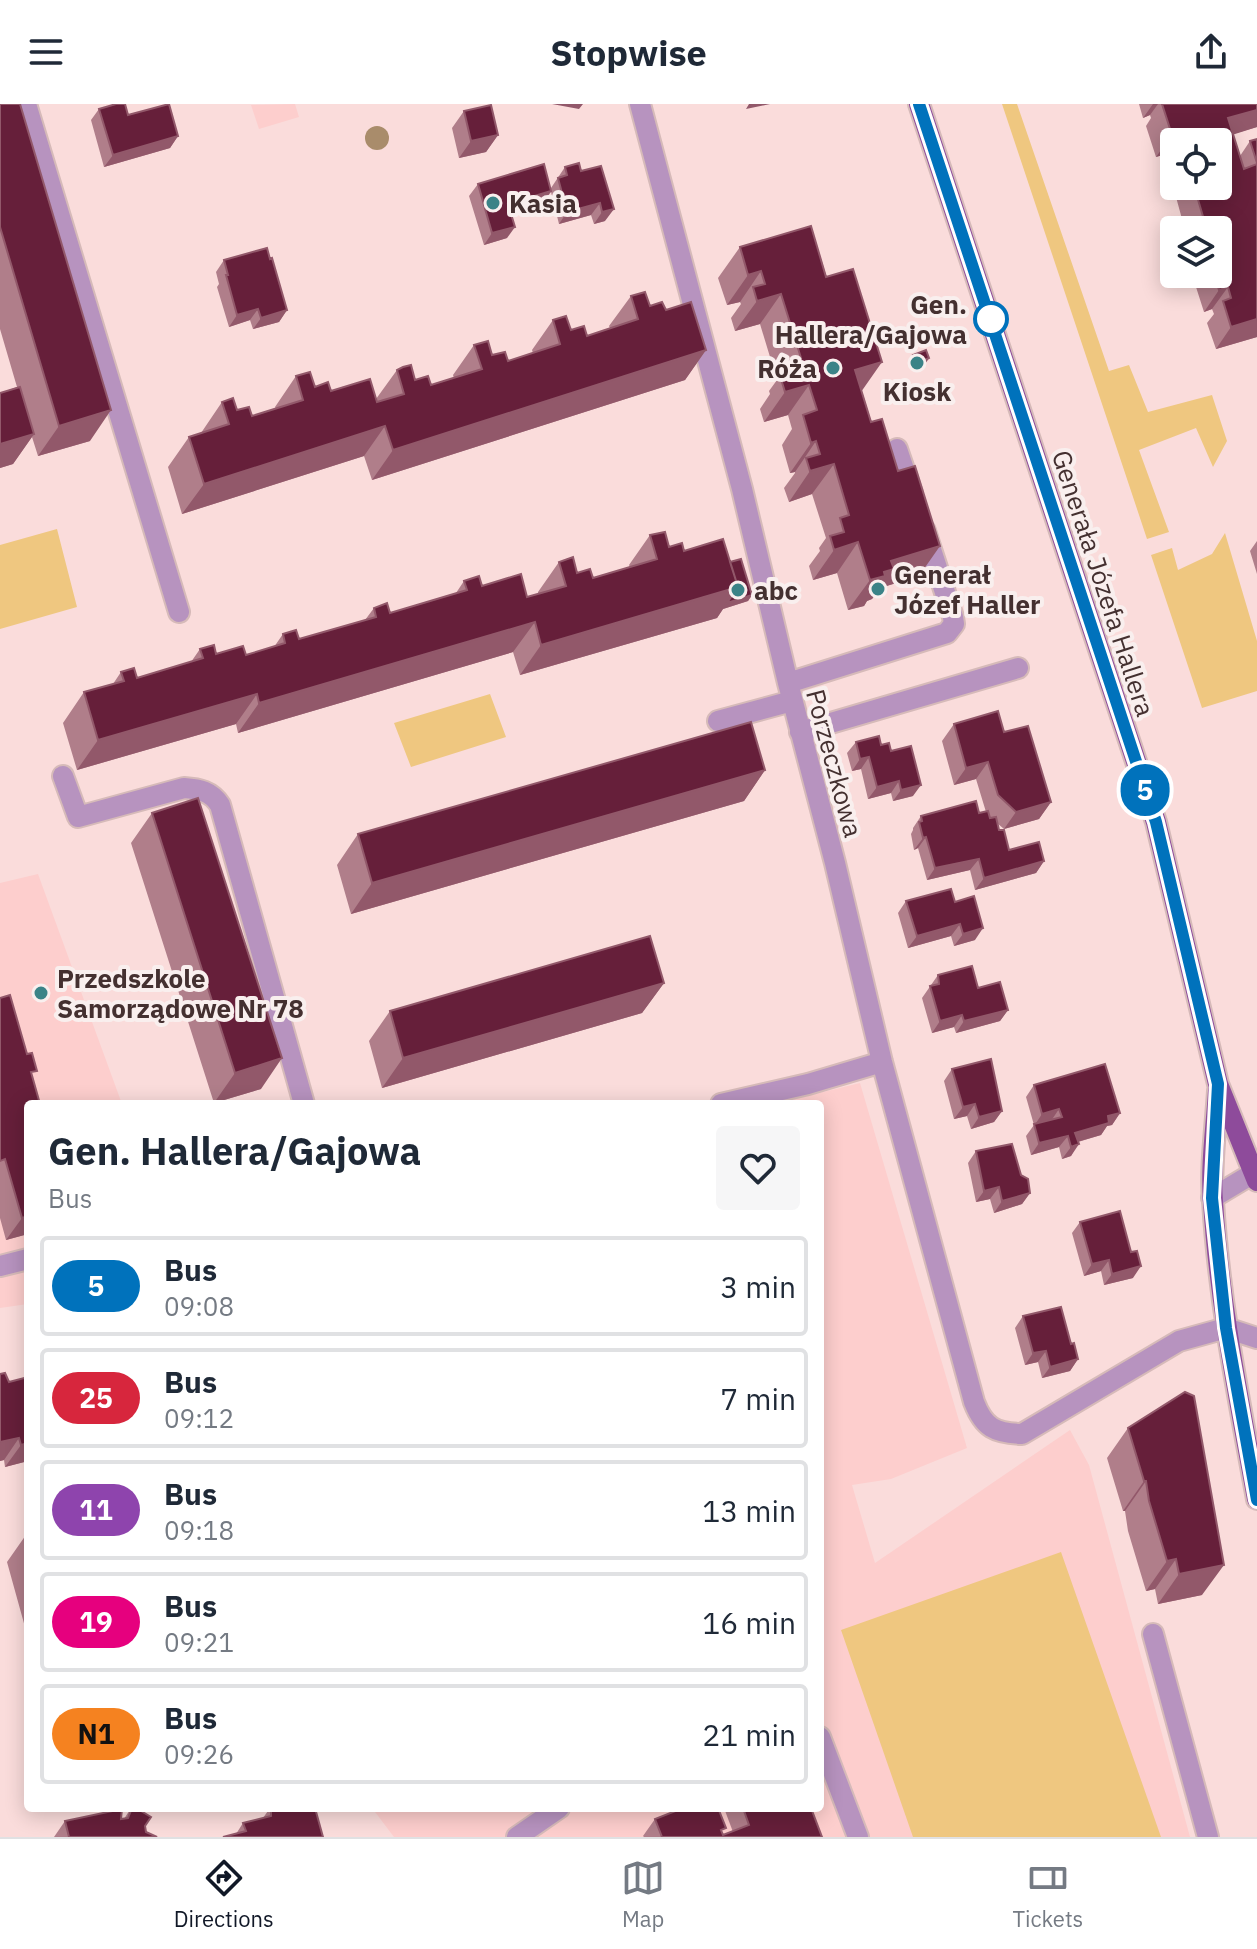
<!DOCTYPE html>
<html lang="en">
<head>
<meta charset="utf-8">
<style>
	:root { --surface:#fff; --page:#f6f6f7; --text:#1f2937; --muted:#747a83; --line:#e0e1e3; --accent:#111827 }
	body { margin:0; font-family:"IBM Plex Sans",sans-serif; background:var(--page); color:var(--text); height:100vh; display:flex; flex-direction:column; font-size:30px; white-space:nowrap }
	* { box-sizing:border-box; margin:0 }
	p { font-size:26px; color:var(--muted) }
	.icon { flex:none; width:44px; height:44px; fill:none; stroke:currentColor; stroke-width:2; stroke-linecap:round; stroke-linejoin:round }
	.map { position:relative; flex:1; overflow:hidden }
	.details { position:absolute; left:24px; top:996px; width:800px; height:712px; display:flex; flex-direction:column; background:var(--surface); border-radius:8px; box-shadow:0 4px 20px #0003 }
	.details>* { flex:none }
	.badge { padding:0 16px; border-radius:26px; font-size:28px; line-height:52px }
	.buttons { position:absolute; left:1160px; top:24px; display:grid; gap:16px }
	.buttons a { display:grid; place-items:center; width:72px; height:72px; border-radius:8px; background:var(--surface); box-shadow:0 4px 20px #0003; font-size:40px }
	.map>.badge { position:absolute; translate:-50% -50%; box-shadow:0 0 0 4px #fff }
	.round { display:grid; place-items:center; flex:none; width:84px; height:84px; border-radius:8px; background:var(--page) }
	.headline { display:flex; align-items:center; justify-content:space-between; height:136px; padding:0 24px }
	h1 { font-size:38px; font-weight:700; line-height:60px }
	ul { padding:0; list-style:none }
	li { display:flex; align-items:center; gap:24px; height:100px; margin:0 16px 12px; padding:0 8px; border:4px solid var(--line); border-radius:8px }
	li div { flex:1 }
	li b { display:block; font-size:30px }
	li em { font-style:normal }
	li .badge { min-width:88px; font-weight:700; text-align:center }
	header { display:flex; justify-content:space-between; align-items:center; height:104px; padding:0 24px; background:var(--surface); font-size:36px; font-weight:700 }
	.dock { display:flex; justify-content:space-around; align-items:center; height:112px; border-top:2px solid var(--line); background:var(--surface); font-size:22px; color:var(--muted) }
	.dock a { display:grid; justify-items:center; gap:4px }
	.dock .selected { color:var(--accent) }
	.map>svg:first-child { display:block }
</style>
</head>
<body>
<header><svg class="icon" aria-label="menu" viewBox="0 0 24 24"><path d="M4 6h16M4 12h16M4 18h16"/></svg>Stopwise<svg class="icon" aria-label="share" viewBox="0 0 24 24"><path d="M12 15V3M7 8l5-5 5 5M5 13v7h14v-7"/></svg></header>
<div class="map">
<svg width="1257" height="1733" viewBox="0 0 1257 1733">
	<rect width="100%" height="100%" fill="#fadcdb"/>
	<path fill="#fdcecd" d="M295 0 299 13 259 25 251 1Z
		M38 770 122 1000H28V1200L0 1204V779Z
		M860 979 967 1344 891 1375 852 1381 875 1459 1070 1326 1089 1361 1190 1733H394L372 1704H820V1000H774Z"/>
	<path fill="#efc780" d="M1002 0H1017L1109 267 1129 261 1148 308 1212 291 1227 337 1213 363 1196 324 1139 346 1169 428 1147 435Z
		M57 425 77 503 0 525V441Z
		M1225 429 1257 537V587L1202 604 1151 451 1172 444 1178 466 1212 450Z
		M490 590 506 633 411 663 394 619Z
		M1061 1448 1161 1733H913L841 1526Z"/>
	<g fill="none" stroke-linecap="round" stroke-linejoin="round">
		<defs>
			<path id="minor" d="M26 0 179 508
				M640 0 742 385 788 579 835 759 882 958 974 1298C984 1324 995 1329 1022 1330L1179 1237 1226 1224 1257 1234
				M897 345 912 389
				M788 579 947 529 954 520 953 513 925 427
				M718 617 792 597
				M800 628 1018 564
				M63 672 78 713 184 684C199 685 211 687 220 701L304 1000
				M721 1000 808 980 882 958
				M1212 1094 1257 1067
				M0 1162 28 1155
				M1153 1530 1208 1733
				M820 1633 858 1733
				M517 1733 559 1704"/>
			<path id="major" d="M919 0 1156 718 1218 980 1257 1077
				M1218 987C1216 1021 1210 1064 1213 1097 1219 1198 1239 1296 1257 1395"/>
		</defs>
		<use href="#minor" stroke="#d6bab9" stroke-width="24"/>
		<use href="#major" stroke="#d6bab9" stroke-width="24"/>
		<use href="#minor" stroke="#b793bf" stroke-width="20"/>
		<use href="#major" stroke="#8e4b9b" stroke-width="20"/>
	</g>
	<circle fill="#a98c6b" cx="377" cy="34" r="12"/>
	<path fill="#b07e8a" d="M0 0 90 337 38 352 32 333 13 360 0 364V289L17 283 0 225Z
		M1139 0H1257V23L1233 30 1240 52 1250 37 1257 35V233L1216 245 1207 219 1214 210 1212 205 1204 208 1196 183 1200 176 1199 170H1218V126H1185L1176 93 1183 82H1218V38H1174V54L1172 48 1156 53 1146 22 1151 14 1150 11 1143 14Z
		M99 5 128 11 178 32 170 44 104 63 91 16Z
		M464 7 498 31 486 48 459 54 452 24Z
		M601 62 605 117 594 120 591 111 559 120 551 88 543 99 511 108 507 134 484 141 469 92 478 80 551 84 565 63 581 67Z
		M811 122 919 472 880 484 872 495 867 497 864 502 848 506 837 469 813 476 809 462 820 447 819 444 826 434 812 390 789 398 784 384 795 369V368L790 369 782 341 792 325 788 311 764 318 760 305 770 290 769 287 777 276 760 220 735 227 731 214 741 200 740 198 727 201 718 174 740 143Z
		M270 155 287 206 279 218 253 225 250 216 229 223 217 183 219 180 216 168 224 156Z
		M631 192 650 202 666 206 706 246 685 276 372 376 364 352 182 410 168 363 189 333 201 329 222 298 237 306 252 312 276 305 275 303 296 272 315 283 331 287 376 295 397 266 415 276 431 281 454 274 453 271 474 241 492 251 508 257 533 249 532 246 553 216 571 226 587 232 610 224 609 222Z
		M913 251 929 254 925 260 913 266 909 257Z
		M650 431 669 443 730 458 752 491 748 497 723 505 717 514 520 571 513 548 238 629 236 620 77 666 63 619 84 588 113 580 121 568 137 574 191 558 200 545 216 550 246 551 274 543 283 530 299 535 365 516 374 504 390 509 456 489 464 477 527 493 538 490V488L559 458 577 469 593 474 630 463 629 461Z
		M1257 437V470L1250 447Z
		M954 620 1004 628 1051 698 1039 715 1004 725 997 719 999 726 1009 746 1044 757 1036 769 975 786 970 766 927 776 918 744 914 746 911 730 913 726V724L921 712 979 709 986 708 976 675 954 681 942 637Z
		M856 638 881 641 891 647 913 692 893 697 891 689 868 695 861 665 852 667 847 649Z
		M765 666 744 697 351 810 337 761 358 730Z
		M152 709 261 985 214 999 131 739Z
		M906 797 955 798 975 836 954 842 951 832 908 844 898 809Z
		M938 871 978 884 1008 906 1000 917 956 929 954 923 932 929 922 894Z
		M664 879 642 909 382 984 369 937 390 907Z
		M0 894 32 973 28 1130 6 1136 0 1114Z
		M952 965 1002 1007 994 1018 971 1025 967 1012 954 1015 944 977Z
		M1034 981 1120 1009 1112 1021 1107 1022 1101 1031 1078 1038 1071 1052 1062 1055 1059 1043 1031 1051 1026 1032 1034 1021 1026 993Z
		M976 1047 1021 1071 1030 1089 1022 1100 994 1109 990 1095 976 1098 968 1059Z
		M1080 1118 1131 1148 1133 1174 1104 1181 1101 1167 1084 1172 1072 1129Z
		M1023 1212 1071 1240 1078 1255 1070 1267 1042 1274 1038 1258 1025 1261 1015 1224Z
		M0 1270 9 1278 28 1273V1357L5 1363 4 1356 0 1357Z
		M1128 1324 1202 1491 1158 1500 1155 1485 1146 1487 1128 1427 1125 1407H1123L1107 1354Z
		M28 1428V1522L25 1523 7 1458Z
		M131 1704H136L145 1722 146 1728 157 1733H54L65 1717 124 1715Z
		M270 1704 323 1733 236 1730 243 1719 263 1714Z
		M724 1704H811L822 1733H644L643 1732 655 1715 722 1729 723 1731 733 1728Z"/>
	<path fill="#92586a" d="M552 0H583L579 5Z
		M749 0H770L746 5Z
		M1153 0H1158L1150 11 1143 14Z
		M1257 6V23L1213 37 1228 14Z
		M1188 26 1179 38H1174V46L1172 48 1156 53 1172 31Z
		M498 31 486 48 459 54 471 37Z
		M178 32 170 44 104 63 113 51Z
		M551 87 543 99 500 112 508 100Z
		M600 99 591 111 559 120 567 108Z
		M614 105 605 117 594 120 602 108Z
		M515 123 507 134 484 141 492 129Z
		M761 167 740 198 727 201 748 171Z
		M1228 183 1212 205 1204 208 1219 186Z
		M781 190 760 220 735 227 757 197Z
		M258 205 250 216 229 223 237 211Z
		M287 206 279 218 253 225 261 214Z
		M1257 215V233L1216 245 1231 223Z
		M706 246 685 276 372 376 393 346Z
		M929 254 925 260 913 266 917 260Z
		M882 258 861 288 855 266Z
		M809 281 788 311 764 318 785 288Z
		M111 306 90 337 38 352 59 322Z
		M385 322 364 352 182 410 204 380Z
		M34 330 13 360 0 364V340Z
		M816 337 795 368 790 369 811 339Z
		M834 360 812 390 789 398 810 367Z
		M858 438 837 469 813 476 834 446Z
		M940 442 919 472 880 484 872 495 867 497 864 502 848 506 870 476 891 457Z
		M738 483 752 491 748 497 723 505 717 514 520 571 541 541Z
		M535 518 513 548 238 629 259 599Z
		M257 590 236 620 77 666 98 636Z
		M869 653 861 665 852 667 860 655Z
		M988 658 976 675 954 681 966 664Z
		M765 666 744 697 351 810 372 779Z
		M899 677 891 689 868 695 877 683Z
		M921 681 913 692 893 697 901 686Z
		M1051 698 1039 715 1004 725 1016 708Z
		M926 733 918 744 914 746 923 734Z
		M979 755 970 766 927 776 935 764Z
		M1044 757 1036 769 975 786 984 774Z
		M960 820 951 832 908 844 917 832Z
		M983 824 975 836 954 842 963 830Z
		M664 879 642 909 382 984 403 954Z
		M1008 906 1000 917 956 929 964 917Z
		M962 911 954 923 932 929 940 917Z
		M282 954 261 985 214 999 235 969Z
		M975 1000 967 1012 954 1015 963 1003Z
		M1059 1005 1051 1017 1034 1022 1042 1010Z
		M1002 1007 994 1018 971 1025 979 1013Z
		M1120 1009 1112 1021 1107 1022 1101 1031 1070 1040 1075 1029 1108 1012Z
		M1068 1032 1059 1043 1031 1051 1039 1039Z
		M1079 1040 1071 1052 1062 1055 1071 1043Z
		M999 1083 990 1095 976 1098 984 1087Z
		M1030 1089 1022 1100 994 1109 1002 1097Z
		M28 1112V1130L6 1136 22 1114Z
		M1109 1156 1101 1167 1084 1172 1092 1160Z
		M1141 1162 1133 1174 1104 1181 1112 1170Z
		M1046 1247 1038 1258 1025 1261 1033 1249Z
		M1078 1255 1070 1267 1042 1274 1050 1263Z
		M19 1334 4 1356 0 1357V1338Z
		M28 1339V1357L5 1363 21 1341Z
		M1144 1377H1146L1125 1407H1123Z
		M1176 1455 1155 1485 1146 1487 1167 1457Z
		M1224 1461 1202 1491 1158 1500 1179 1470Z"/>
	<path fill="#661f3a" stroke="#92586a" stroke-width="2" d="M0 0H20L111 306 59 322 0 123Z
		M116 0H125L128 11 169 0 178 32 113 51 99 5Z
		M1162 0H1257V6L1228 14 1244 65 1257 60V215L1231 223 1223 197 1231 194 1228 183 1219 186 1214 170H1218V126H1207L1194 82H1218V38H1191L1188 26 1172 31Z
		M491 1 498 31 471 37 464 7Z
		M1257 35V59L1250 37Z
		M579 59 581 67 601 62 614 105 602 108 600 99 567 108 558 74 567 71 565 63Z
		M544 60 551 87 508 100 515 123 492 129 478 80Z
		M811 122 826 173 853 165 882 258 855 266 871 318 882 315 898 367 915 362 940 442 891 457 894 465 884 468 885 472 870 476 858 438 834 446 830 432 844 428 840 414 849 411 834 360 810 367 806 354 820 350 816 337 811 339 803 311 817 306 809 281 785 288 781 275 795 271 790 257 801 254 781 190 757 197 753 183 765 180 761 167 748 171 740 143Z
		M267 144 270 155 272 154 287 206 261 214 258 205 237 211 226 171H228L224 156Z
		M645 188 650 202 662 198 666 206 691 198 706 246 393 346 385 322 204 380 189 333 229 320 222 298 233 294 237 306 249 303 252 312 303 296 296 272 310 268 315 283 328 278 331 287 370 275 377 298 404 290 397 266 403 263 411 261 415 276 428 272 431 281 482 265 474 241 488 237 492 251 505 248 508 257 560 240 553 216 566 212 571 226 584 222 587 232 638 215 631 192Z
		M926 246 929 254 917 260 913 251Z
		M20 283 34 330 0 340V289Z
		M665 428 669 443 682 439 684 447 723 435 738 483 541 541 535 518 259 599 257 590 98 636 84 588 124 577 121 568 134 564 137 574 203 554 200 545 214 541 216 550 243 542 246 551 285 539 283 530 296 526 299 535 376 513 374 504 387 499 390 509 467 486 464 477 479 472 482 482 521 470 527 493 566 482 559 458 573 453 577 469 590 465 593 474 657 455 650 431Z
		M741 455 752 491 727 499 738 483 730 458Z
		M998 607 1004 628 1028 622 1051 698 1016 708 998 691 988 658 966 664 954 620Z
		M751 618 765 666 372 779 358 730Z
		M879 632 881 641 889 639 891 647 911 642 921 681 901 686 899 677 877 683 869 653 860 655 856 638Z
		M198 694 282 954 235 969 152 709Z
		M976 697 979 709 988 707 990 714 996 713 999 726H1004L1009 746 1039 738 1044 757 984 774 979 755 935 764 926 733 923 734 919 718 922 717 921 712Z
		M951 785 955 798 974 792 983 824 963 830 960 820 917 832 906 797Z
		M650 832 664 879 403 954 390 907Z
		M972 862 978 884 1000 878 1008 906 964 917 962 911 940 917 930 882 939 880 938 871Z
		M10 891 27 950 32 949 37 967 31 968 40 1000H28V1112L22 1114 5 1055 0 1057V894Z
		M991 955 1002 1007 979 1013 975 1000 963 1003 952 965Z
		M1105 960 1120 1009 1108 1012 1109 1019 1075 1029 1079 1040 1071 1043 1068 1032 1039 1039 1034 1020 1062 1013 1059 1005 1042 1010 1034 981Z
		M1012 1040 1021 1071 1028 1075 1030 1089 1002 1097 999 1083 984 1087 976 1047Z
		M1120 1107 1131 1148 1137 1147 1141 1162 1112 1170 1109 1156 1092 1160 1080 1118Z
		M1061 1203 1071 1240 1074 1239 1078 1255 1050 1263 1046 1247 1033 1249 1023 1212Z
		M5 1269 9 1278 28 1273V1339L21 1341 19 1334 0 1338V1270Z
		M1185 1288 1194 1292 1224 1461 1179 1470 1176 1455 1167 1457 1149 1397 1146 1377H1144L1128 1324Z
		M132 1704H136L151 1713 145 1722 146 1728 157 1733H69L65 1717 122 1705 121 1715 128 1714Z
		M271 1704H315L323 1733H223L246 1727 243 1719 271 1712Z
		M683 1704H718L726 1724 721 1726 723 1731 749 1721 743 1704H811L822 1733H662L655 1715Z"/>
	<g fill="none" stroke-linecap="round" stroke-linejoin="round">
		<defs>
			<path id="line" d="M919 0 1156 718 1218 980 1212 1094 1226 1224 1257 1396"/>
		</defs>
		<use href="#line" stroke="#fff" stroke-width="18"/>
		<use href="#line" stroke="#0072bc" stroke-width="12"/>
	</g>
	<g fill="#3b8387" stroke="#f9efee" stroke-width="3">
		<circle cx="493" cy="99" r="8"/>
		<circle cx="917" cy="259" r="8"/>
		<circle cx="833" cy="264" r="8"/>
		<circle cx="878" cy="485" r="8"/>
		<circle cx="738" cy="486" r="8"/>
		<circle cx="41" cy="889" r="8"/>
	</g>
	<circle fill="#fff" stroke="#0072bc" stroke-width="4" cx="991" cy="215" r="16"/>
	<g text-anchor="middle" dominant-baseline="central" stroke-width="8" stroke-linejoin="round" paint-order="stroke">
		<g font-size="26" font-weight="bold" fill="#443030" stroke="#f9efee" text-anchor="start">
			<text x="509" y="99">Kasia</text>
			<text x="817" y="264" text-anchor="end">Róża</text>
			<text x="917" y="287" text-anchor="middle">Kiosk</text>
			<text x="894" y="470">Generał<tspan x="894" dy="30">Józef Haller</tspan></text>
			<text x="754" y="486">abc</text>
			<text x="57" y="874">Przedszkole<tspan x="57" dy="30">Samorządowe Nr 78</tspan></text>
		</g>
		<g font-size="26" font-weight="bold" fill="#443030" stroke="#f9efee" text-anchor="end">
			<text x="967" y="200">Gen.<tspan x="967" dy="30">Hallera/Gajowa</tspan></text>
		</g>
		<g font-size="26" fill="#443030" stroke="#f9efee">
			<text transform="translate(1104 479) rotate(72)">Generała Józefa Hallera</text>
			<text transform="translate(835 659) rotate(75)">Porzeczkowa</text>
		</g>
	</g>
</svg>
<div class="buttons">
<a><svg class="icon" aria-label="locate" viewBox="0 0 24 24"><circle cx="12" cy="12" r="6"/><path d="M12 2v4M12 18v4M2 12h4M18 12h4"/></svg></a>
<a><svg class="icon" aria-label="layers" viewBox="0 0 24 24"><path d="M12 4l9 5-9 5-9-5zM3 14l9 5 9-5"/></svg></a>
</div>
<b class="badge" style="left:1145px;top:686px;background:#0072bc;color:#fff">5</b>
<section class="details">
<div class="headline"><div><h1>Gen. Hallera/Gajowa</h1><p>Bus</p></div><a class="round"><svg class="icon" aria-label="heart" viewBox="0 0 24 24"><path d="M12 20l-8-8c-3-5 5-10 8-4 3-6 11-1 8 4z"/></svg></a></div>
<ul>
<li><span class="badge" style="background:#0072bc;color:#fff">5</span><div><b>Bus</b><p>09:08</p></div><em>3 min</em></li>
<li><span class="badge" style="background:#d7263d;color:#fff">25</span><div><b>Bus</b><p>09:12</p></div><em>7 min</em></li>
<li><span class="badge" style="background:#8e44ad;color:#fff">11</span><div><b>Bus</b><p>09:18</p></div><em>13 min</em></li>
<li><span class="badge" style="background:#e6007e;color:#fff">19</span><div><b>Bus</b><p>09:21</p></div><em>16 min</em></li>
<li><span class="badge" style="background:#f58220;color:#111">N1</span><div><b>Bus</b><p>09:26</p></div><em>21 min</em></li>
</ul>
</section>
</div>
<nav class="dock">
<a class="selected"><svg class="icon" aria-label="directions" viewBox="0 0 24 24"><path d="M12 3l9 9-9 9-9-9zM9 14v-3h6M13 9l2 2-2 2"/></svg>Directions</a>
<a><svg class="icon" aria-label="map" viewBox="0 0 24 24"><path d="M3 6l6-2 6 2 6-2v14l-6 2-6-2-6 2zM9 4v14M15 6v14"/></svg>Map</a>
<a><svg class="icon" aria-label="tickets" viewBox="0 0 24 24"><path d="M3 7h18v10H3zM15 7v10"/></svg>Tickets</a>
</nav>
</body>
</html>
